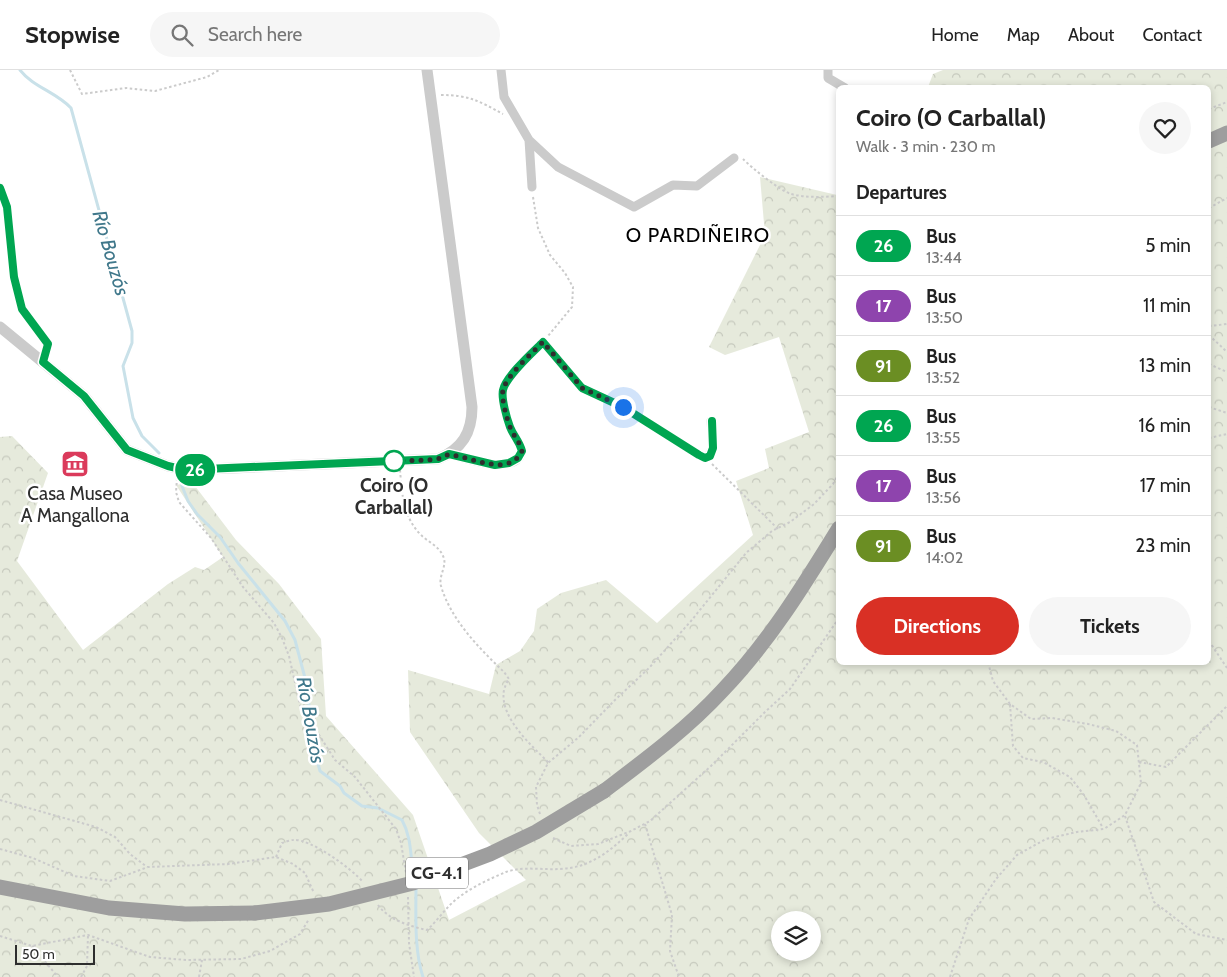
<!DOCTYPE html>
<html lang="en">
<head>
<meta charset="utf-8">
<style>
	:root { --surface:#fff; --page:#f6f6f6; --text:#222; --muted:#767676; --line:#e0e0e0; --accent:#d93025 }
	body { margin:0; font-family:Cabin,sans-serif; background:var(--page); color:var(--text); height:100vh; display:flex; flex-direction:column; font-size:19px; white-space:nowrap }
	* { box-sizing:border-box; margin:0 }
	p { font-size:16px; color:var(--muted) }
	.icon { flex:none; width:28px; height:28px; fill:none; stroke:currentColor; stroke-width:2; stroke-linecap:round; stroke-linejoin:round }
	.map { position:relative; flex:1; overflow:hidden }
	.details { position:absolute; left:836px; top:15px; width:375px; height:580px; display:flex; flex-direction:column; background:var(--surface); border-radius:8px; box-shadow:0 2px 8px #0003 }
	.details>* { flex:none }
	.badge { padding:0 10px; border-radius:16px; font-size:18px; line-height:32px }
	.fabs { position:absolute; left:771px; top:841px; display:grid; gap:10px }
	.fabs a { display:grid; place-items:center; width:50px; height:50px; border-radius:50%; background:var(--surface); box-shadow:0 2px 8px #0003; font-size:25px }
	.scale { position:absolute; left:15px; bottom:12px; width:80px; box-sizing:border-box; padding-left:5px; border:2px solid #2e2e2e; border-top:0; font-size:14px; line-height:18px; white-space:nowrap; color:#2e2e2e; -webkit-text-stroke:4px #fff; paint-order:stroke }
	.you { position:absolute; width:25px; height:25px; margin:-12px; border:4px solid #fff; border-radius:50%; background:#1a73e8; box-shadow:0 0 0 8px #1a73e833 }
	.map>.badge { position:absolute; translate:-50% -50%; box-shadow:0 0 0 2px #fff }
	h2 { padding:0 20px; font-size:19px; line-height:45px }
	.round { display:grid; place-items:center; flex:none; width:52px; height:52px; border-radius:26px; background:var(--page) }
	.overview { display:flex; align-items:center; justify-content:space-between; height:85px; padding:0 20px }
	h1 { font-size:24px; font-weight:800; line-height:38px }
	.primary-button { display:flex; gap:10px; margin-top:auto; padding:10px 20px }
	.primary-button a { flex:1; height:58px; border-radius:30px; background:var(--accent); color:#fff; font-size:20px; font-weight:800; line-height:58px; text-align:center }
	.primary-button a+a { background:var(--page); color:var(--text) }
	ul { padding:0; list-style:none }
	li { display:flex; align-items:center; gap:15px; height:60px; padding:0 20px; border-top:1px solid var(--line) }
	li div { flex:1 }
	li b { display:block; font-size:19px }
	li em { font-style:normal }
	li .badge { min-width:55px; font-weight:700; text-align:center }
	header { display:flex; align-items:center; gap:30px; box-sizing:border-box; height:70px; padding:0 25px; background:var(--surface); border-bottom:1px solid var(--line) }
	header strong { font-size:24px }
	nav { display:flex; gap:28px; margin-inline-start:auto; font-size:18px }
	.search { width:350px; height:45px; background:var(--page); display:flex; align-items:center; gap:12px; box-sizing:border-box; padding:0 18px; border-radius:28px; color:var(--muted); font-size:19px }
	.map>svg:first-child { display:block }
</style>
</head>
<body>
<header>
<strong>Stopwise</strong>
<div class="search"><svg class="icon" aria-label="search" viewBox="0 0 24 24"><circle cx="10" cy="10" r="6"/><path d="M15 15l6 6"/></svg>Search here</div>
<nav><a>Home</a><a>Map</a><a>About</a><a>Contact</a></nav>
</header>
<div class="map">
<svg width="1227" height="907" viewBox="0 0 1227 907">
	<defs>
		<pattern id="forest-crowns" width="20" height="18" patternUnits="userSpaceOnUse" patternTransform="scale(1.25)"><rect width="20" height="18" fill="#e6eadc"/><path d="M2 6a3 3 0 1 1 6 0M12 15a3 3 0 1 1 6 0" fill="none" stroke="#c6c9bd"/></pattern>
	</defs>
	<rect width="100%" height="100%" fill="#fff"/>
	<path fill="url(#forest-crowns)" fill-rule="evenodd" d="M943 0H1227V907H0V367L12 366 48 403 17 491 83 580 168 514 195 497 204 500 223 487 176 415 192 412 236 470 279 514 321 569 326 646 413 745 449 850 526 810 479 763 410 662 408 600 489 624 496 595 520 581 534 561 537 539 561 523 606 510 657 553 753 465 736 411 769 398 765 379 809 362 779 267 725 285 709 277 765 165 760 107 837 125 839 120V592H1209V18L928 17 933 4ZM780 850H812V882H780Z"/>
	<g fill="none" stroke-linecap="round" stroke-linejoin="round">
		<path stroke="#c9e1e9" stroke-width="3" d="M20 0C33 17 56 22 71 38L132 261V273L123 296 133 348 142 366 159 383
			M182 410V416L188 431 197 444 220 467 238 493 285 551 295 570 305 608 311 649 313 676 320 701 340 716 344 723 362 736 378 738 402 750C412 768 410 787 414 807
			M416 816C416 844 414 880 423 907"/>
		<path stroke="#cbcbcb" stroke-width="2" stroke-dasharray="2.5 2.5" stroke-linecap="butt" d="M70 0 82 24 126 18 155 21 207 7 219 0
			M441 25C469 25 479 31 503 44
			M1209 39 1227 32
			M743 89C752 98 779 120 791 124 806 128 823 127 839 126
			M533 127 538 158 550 185 565 203 573 217 572 237 548 266
			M1209 138 1227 128
			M1209 256 1227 254
			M1209 265 1227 282
			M1209 294 1227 302
			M1209 337 1227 343
			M1209 368 1227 364
			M712 394 778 459
			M400 400C402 424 403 447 421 465 428 472 439 476 443 486 448 495 438 506 441 516 451 550 479 578 504 602L509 609C507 612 505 616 504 620 499 647 531 675 548 692
			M177 408 176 422 179 432 211 468 243 517 274 553 282 568 289 586 300 635 335 690 355 707 396 759 401 773 406 803
			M1209 571 1227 598
			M1010 634 1013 676 1023 688 1043 692 1070 707 1084 725 1103 758
			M1139 692 1166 697 1227 636
			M0 730 96 757 115 767 130 784 147 797
			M540 744 537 735 536 717 548 693 579 667 615 630 649 598 691 551 746 483 772 461 790 452 814 434 833 414 839 403
			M1125 746 1154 832 1196 864 1227 870
			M645 754 672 845 670 881 679 907
			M553 768 571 776 598 774 631 761 650 751 711 696 765 642 790 619 839 548
			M0 779 33 788 74 806 110 811 148 797 228 794 276 787 293 794 305 803 314 823
			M276 787 282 773C285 772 290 770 293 770 310 768 352 799 363 812
			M408 827 409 873 414 907
			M378 835C389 850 409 856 427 860 436 852 442 843 450 835 465 820 487 810 506 802 523 796 542 800 559 799 589 798 608 783 629 763
			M0 866 32 876 88 865 150 887 186 890 241 889 270 881 300 864 309 849
			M32 876 58 907
			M81 907 87 896 88 865
			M199 907 202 890
			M950 907 969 849 996 809 1017 785 1046 769 1077 762 1104 759 1125 745 1141 713 1137 675 1116 661 1088 654 1052 648 1031 649 1010 634 993 611 988 592"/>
		<path stroke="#cbcbcb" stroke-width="9" d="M501 0 504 27 529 70 558 97 634 137 673 115 697 116 734 88
			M828 0V8L845 18
			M529 70 532 117
			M0 118 7 137 14 207 22 239 48 274 43 292
			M449 384C466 388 504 403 519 388 520 386 521 384 522 381 519 371 514 366 510 357 507 349 501 328 503 320 506 306 533 283 543 272L582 318 623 337 705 388 709 385 713 378 711 351"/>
		<path stroke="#cbcbcb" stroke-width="11" d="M0 257 84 326 127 380 168 396 185 400 438 389C462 379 472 363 472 337L427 0"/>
		<path stroke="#9e9e9e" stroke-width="15" d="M1209 71 1227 63
			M604 721C645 690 687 659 722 621 769 572 804 515 839 458
			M0 817 109 838 185 844 255 843"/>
		<path stroke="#9e9e9e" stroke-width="15" d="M255 843 329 834 413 813 490 784 536 762 604 721"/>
	</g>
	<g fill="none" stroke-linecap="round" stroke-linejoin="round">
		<defs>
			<path id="line" d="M0 118 7 137 14 207 22 239 48 274 43 292 84 326 127 380 168 396 185 400 205 399 438 389 449 384 495 395 509 393 518 388 522 381C519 370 514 367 510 357 507 349 501 328 503 320 506 306 533 282 543 272L582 318 623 337 699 385 705 388 710 386 713 378 712 351"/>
		</defs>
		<use href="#line" stroke="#fff" stroke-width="11"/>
		<use href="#line" stroke="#00a651" stroke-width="8"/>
		<path stroke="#2e2e2e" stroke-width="5" stroke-dasharray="0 9" d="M394 391C408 390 423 391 437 389 442 388 446 384 451 385 473 387 509 408 522 381 519 370 514 367 510 357 507 349 501 328 503 320 506 306 533 282 543 272L582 318 623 337"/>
	</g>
	<defs>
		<symbol id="museum-square" viewBox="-11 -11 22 22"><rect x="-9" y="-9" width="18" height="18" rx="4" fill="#db3a5b" stroke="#fff"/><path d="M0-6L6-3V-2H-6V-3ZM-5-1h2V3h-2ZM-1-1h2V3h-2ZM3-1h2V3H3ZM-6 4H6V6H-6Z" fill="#fff"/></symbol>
	</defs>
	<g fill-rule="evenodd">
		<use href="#museum-square" x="59" y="378" width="32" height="32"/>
	</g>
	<circle fill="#fff" stroke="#00a651" stroke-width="2.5" cx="394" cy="391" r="10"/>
	<g text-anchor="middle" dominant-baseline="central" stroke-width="5" stroke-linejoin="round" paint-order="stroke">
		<rect fill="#fff" stroke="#6d6d6d" stroke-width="1" x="406" y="787.5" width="62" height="31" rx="4"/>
		<g font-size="18" font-weight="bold" fill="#2e2e2e">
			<text x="437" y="803">CG-4.1</text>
		</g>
		<g font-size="19" font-weight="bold" fill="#2e2e2e" stroke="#fff">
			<text x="394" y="415">Coiro (O<tspan x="394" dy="22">Carballal)</tspan></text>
		</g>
		<g font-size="19" fill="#2e2e2e" stroke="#fff">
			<text x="75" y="423">Casa Museo<tspan x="75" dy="22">A Mangallona</tspan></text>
		</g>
		<g font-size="20" letter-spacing="1" fill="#000" stroke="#fff">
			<text x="698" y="165">O PARDIÑEIRO</text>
		</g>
		<g font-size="20" font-style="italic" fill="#40788b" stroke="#fff">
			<text transform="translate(111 183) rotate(74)">Río Bouzós</text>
			<text transform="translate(311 650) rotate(80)">Río Bouzós</text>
		</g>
	</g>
</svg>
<div class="fabs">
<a><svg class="icon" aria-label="layers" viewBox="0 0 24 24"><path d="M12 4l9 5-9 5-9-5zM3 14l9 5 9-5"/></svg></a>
</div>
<div class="scale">50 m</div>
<div class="you" style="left:623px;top:337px"></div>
<b class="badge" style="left:195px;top:400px;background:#00a651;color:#fff">26</b>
<section class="details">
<div class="overview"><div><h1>Coiro (O Carballal)</h1><p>Walk · 3 min · 230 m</p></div><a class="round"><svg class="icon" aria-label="heart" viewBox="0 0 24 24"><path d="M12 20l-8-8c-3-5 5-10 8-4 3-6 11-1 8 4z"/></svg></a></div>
<h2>Departures</h2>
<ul>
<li><span class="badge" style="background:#00a651;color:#fff">26</span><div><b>Bus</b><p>13:44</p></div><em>5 min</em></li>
<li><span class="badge" style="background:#8e44ad;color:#fff">17</span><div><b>Bus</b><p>13:50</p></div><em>11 min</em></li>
<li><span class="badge" style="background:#6b8e23;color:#fff">91</span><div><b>Bus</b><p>13:52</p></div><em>13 min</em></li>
<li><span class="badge" style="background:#00a651;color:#fff">26</span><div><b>Bus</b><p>13:55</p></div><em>16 min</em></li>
<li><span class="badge" style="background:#8e44ad;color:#fff">17</span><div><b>Bus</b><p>13:56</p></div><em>17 min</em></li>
<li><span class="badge" style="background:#6b8e23;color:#fff">91</span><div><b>Bus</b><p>14:02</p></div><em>23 min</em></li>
</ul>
<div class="primary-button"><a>Directions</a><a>Tickets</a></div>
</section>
</div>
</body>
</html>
